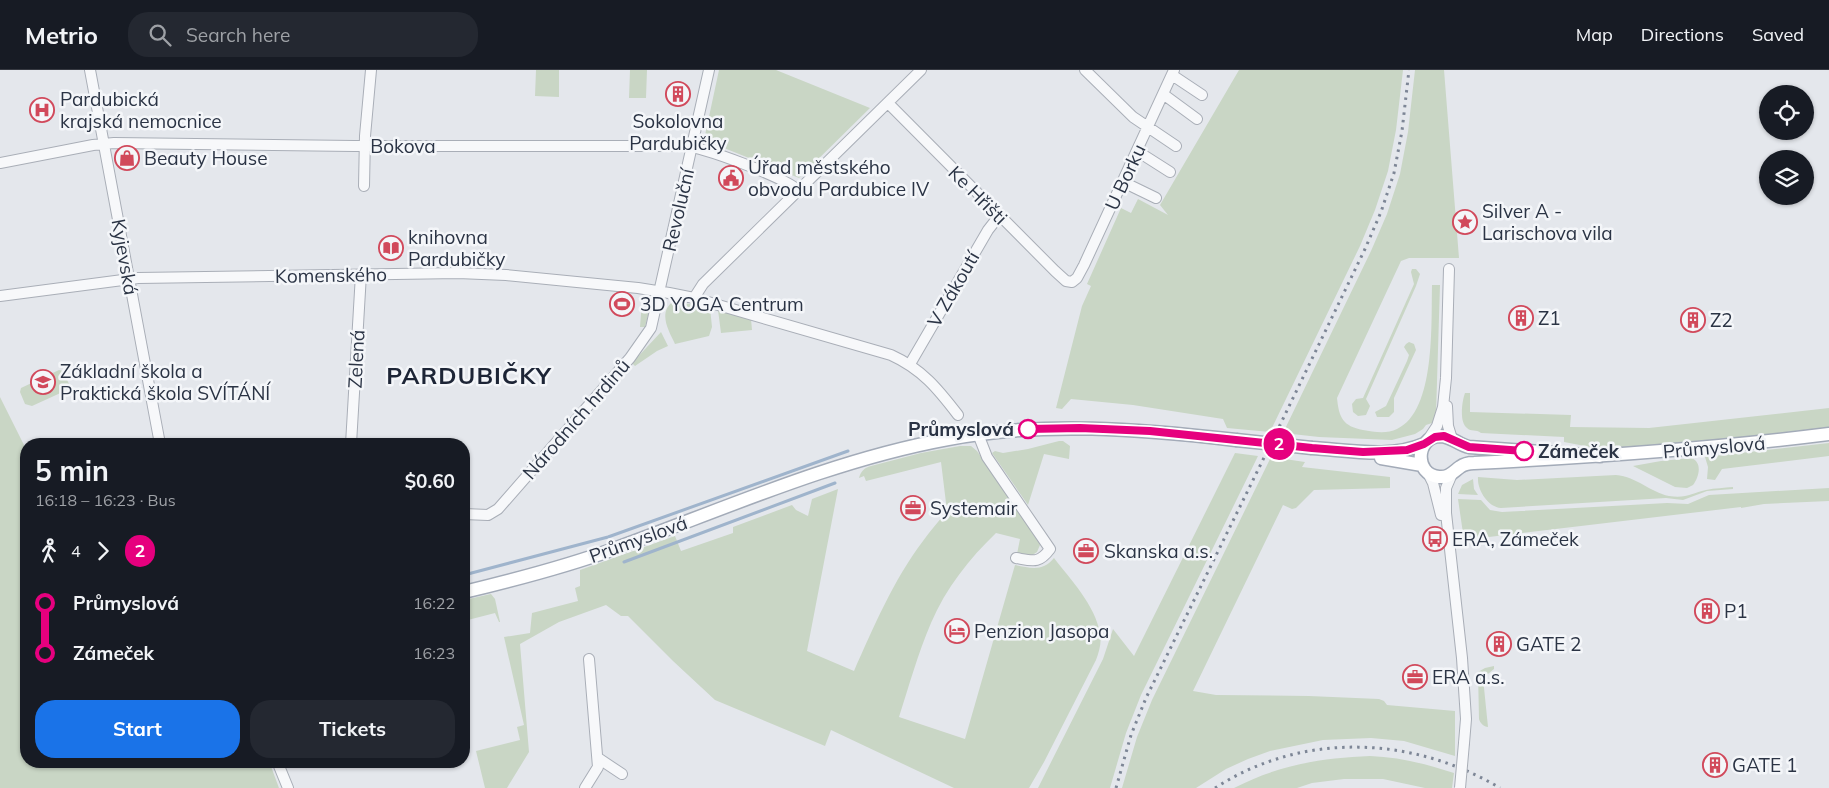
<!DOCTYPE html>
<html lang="en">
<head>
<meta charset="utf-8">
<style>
	:root { --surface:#171b24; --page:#242831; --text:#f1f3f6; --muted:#9ea1a6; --line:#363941; --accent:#1a73e8 }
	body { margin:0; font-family:Mulish,sans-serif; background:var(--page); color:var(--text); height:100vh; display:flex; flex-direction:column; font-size:19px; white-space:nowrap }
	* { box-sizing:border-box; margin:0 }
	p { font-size:16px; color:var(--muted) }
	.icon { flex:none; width:28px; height:28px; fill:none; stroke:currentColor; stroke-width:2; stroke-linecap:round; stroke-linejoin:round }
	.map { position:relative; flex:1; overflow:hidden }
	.drawer { position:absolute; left:20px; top:368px; width:450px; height:330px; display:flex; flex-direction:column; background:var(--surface); border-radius:20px; box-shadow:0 1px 4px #0004 }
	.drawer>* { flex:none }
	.badge { padding:0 10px; border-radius:16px; font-size:18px; line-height:32px }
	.buttons { position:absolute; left:1759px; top:15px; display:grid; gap:10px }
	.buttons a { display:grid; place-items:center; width:55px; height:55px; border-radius:50%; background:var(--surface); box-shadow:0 1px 4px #0004; font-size:25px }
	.map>.badge { position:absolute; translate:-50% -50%; box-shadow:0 0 0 2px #fff }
	.legs { display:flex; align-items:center; gap:8px; height:55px; padding:0 15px; font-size:16px }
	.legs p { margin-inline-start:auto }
	.head { display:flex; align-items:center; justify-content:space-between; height:85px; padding:0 15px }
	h1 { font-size:28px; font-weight:700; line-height:38px }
	.cta { display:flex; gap:10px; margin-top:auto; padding:10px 15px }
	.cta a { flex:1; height:58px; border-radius:20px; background:var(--accent); color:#fff; font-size:20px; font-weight:700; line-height:58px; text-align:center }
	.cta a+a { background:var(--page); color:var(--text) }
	ul { padding:0 15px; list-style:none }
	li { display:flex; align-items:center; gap:18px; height:50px; font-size:19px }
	li i { display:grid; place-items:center; width:8px; height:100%; margin:0 6px; background:currentColor }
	li i::after { content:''; width:12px; height:12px; margin:-6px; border:4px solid; border-radius:50%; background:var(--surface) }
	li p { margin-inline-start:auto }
	li:first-child i { background:linear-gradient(#0000 50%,currentColor 0) }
	li:last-child i { background:linear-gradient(currentColor 50%,#0000 0) }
	header { display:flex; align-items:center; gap:30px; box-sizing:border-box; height:70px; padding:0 25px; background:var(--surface); border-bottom:1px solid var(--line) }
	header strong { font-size:24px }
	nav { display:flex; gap:28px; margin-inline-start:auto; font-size:18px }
	.search { width:350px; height:45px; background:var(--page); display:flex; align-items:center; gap:12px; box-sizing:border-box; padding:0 18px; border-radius:20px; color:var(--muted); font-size:19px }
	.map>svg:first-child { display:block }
</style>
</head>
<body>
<header>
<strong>Metrio</strong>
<div class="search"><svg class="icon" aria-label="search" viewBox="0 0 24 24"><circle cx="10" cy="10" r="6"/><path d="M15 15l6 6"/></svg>Search here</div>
<nav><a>Map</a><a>Directions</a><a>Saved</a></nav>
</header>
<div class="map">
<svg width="1829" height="718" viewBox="0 0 1829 718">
	<rect width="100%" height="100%" fill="#e4e7ec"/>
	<path fill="#c9d6c5" d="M536 0H559V27L535 26Z
		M630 0H647L646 28H629Z
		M719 0H776L870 38 799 108 704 70Z
		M1239 0H1403L1396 60 1388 101 1375 140 1360 176 1270 362 1227 358 1223 349 1133 335 1071 329 1062 339 1056 338 1082 236 1091 216 1087 214 1121 138 1131 143 1138 129 1168 145 1160 135Z
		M1415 0H1444L1459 188H1409L1401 191 1337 328C1339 348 1343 356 1363 360 1374 362 1387 364 1397 359 1436 341 1431 252 1432 215H1440L1436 344 1432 353 1426 355 1423 359 1415 364 1392 370 1319 367 1283 363 1371 181 1387 144 1400 104 1408 62Z
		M1412 199H1416L1420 204 1416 216 1366 329 1370 336 1366 345 1358 346 1353 342 1352 334 1356 329 1363 328 1414 214 1411 202Z
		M642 231H647L649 242 645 257H640Z
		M674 231 710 238 712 257 709 266 675 274C669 261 657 242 674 231Z
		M718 240 751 249 752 260 721 263Z
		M661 262 668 276 657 281 635 296 632 293Z
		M1409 272 1414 274 1416 280 1394 328V342L1389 347H1377L1375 342 1386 336 1407 291 1409 285 1404 277 1406 274Z
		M59 300 63 301 69 314 67 320 32 336 25 334 20 322 21 318Z
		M1465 323H1470V342L1571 345 1570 357 1649 358 1829 338V357L1737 368 1601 379 1564 372V367L1481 363C1476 359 1471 362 1467 358 1459 352 1462 331 1465 323Z
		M0 327 26 379V691H269L279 718H0Z
		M1059 371H1063L1070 376 1069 389 1044 384 1028 435 992 383 995 381 1003 383 1028 379Z
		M1829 373V386L1722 399 1715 410 1707 409 1708 397 1705 387Z
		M960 376H971L977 381 1038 469 1040 475 1037 482 1031 486 1017 484 1020 469 996 463C969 489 946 518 931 553 918 583 909 616 899 647L965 669 1015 495C1030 498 1043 502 1054 488 1071 510 1095 535 1100 563 1102 572 1099 582 1096 590L1044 692 1029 718H954L831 660 825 676 715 630 673 591 628 546H621L606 535 559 552 520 574 529 682 507 718H485L476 681 520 670 517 657 524 655 504 567 530 563 532 543 578 531 575 518 580 516V500L675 466 681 481 733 463V457L792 435 796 440 808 446 812 429 838 419 807 581 854 601C873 558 894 509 923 471 930 461 939 451 947 441L941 392 866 411 864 406 859 408C861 401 864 398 871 396L921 383Z
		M1235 383 1258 386 1141 625 1126 663 1110 718H1038L1103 589 1113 559 1134 586Z
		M1271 387 1305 392 1302 397 1390 407V418L1314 420 1296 438 1292 439 1283 435 1193 621 1216 625 1309 626 1379 629 1384 631 1387 635 1455 641V686L1404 671 1371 668 1323 670 1270 681 1248 689 1226 699 1196 718H1122L1137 667 1152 630Z
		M1691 388C1703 392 1699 407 1693 415L1687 418 1675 417 1633 396 1661 391Z
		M1616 405C1637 407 1650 422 1669 426 1686 429 1692 423 1706 420 1715 418 1724 418 1733 417V419L1707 421 1683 430 1666 428 1501 438C1488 437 1477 420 1478 407L1517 410Z
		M1473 409 1474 419 1478 425 1458 424 1462 415Z
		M1829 418V431L1764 434 1741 438V437L1464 470 1458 429 1481 430 1490 440 1502 442 1667 433 1688 434 1709 425Z
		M491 524 495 529 500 552H499L495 543 464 551V530Z
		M1494 596V599L1483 608 1488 657C1484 657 1480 653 1479 649L1478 602 1485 598Z
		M1370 686C1399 687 1426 694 1454 703L1452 718H1425L1383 709H1344L1312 713 1297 718H1234C1278 695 1322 688 1370 686Z"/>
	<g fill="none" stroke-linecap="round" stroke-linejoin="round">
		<path stroke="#9fb4cc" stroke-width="3" d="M624 492 835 413
			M464 505 608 467 848 381"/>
		<defs>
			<path id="minor" d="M90 0 160 374
				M1085 0 1133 47 1176 76
				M1172 5 1202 25
				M1163 24 1197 49
				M888 33 1055 201 1066 211 1072 212 1077 208 1084 195 1174 0
				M1137 81 1170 102
				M0 93 93 75 114 73 354 76H684C704 77 783 107 798 120
				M1123 112 1156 128
				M364 116 365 66 371 0
				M0 226 138 208 458 203 506 205 638 218 669 223 694 228 891 285C922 299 938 319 958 345
				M694 228 703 214 921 0
				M910 294 988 160 999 146
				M1447 336 1448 356 1452 369
				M978 364 987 387 1050 479C1039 494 1033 491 1016 488
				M1427 371 1437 356 1443 337 1446 308 1449 199
				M351 374 361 204
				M1427 401 1433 413 1441 445
				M1452 404 1446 418V443L1462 588 1466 649 1464 673
				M464 444 488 445 498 439 630 288 651 258 709 0
				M598 688 622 704
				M277 691 288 718
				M585 718 598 697 589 589"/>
			<path id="major" d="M1312 378C1348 380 1390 389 1424 374
				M1600 386 1469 377C1459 375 1451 366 1440 366 1415 367 1414 405 1439 407 1449 408 1453 402 1460 397 1464 394 1469 393 1474 393 1593 387 1711 379 1829 364
				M1381 388 1422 395
				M464 522C514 510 565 497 614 479 724 439 833 390 948 369 1044 351 1140 359 1236 370"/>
		</defs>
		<use href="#minor" stroke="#a9aeb7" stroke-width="12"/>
		<use href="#major" stroke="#a3abb8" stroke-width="15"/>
		<use href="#minor" stroke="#f7f8fa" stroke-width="10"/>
		<use href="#major" stroke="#fff" stroke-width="12"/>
		<path stroke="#7d8696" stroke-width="3" stroke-dasharray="2.5 5" stroke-linecap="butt" d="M1116 718 1131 665 1146 628 1281 353 1365 179 1381 142 1394 103 1402 61 1409 0
			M1215 718C1303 661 1413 666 1500 718"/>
		<defs>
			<path id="minor-bridge" d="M1460 718 1464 673"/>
			<path id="major-bridge" d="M1236 370 1312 378"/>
		</defs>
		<use href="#minor-bridge" stroke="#a9aeb7" stroke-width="12" stroke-linecap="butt"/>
		<use href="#major-bridge" stroke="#a3abb8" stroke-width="15" stroke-linecap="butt"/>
		<use href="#minor-bridge" stroke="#f7f8fa" stroke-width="10"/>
		<use href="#major-bridge" stroke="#fff" stroke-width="12"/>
	</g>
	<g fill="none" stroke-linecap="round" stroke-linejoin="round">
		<defs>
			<path id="line-1" d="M1028 359 1080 358 1150 361 1312 378 1363 382 1407 380 1424 374 1435 367 1444 366 1469 377 1524 381"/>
		</defs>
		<use href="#line-1" stroke="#fff" stroke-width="11"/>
		<use href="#line-1" stroke="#e6007e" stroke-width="8"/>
	</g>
	<defs>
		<symbol id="building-ring" viewBox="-11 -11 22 22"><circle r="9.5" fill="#f4f6f9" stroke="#d1495b" stroke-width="1.5"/><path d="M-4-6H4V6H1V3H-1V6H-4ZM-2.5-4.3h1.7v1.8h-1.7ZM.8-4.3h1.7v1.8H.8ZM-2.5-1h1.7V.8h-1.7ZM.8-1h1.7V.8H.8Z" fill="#d1495b"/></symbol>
		<symbol id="hospital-ring" viewBox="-11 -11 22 22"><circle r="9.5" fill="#f4f6f9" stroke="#d1495b" stroke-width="1.5"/><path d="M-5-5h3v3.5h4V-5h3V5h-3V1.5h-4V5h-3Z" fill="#d1495b"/></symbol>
		<symbol id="shop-ring" viewBox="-11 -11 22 22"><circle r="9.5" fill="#f4f6f9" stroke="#d1495b" stroke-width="1.5"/><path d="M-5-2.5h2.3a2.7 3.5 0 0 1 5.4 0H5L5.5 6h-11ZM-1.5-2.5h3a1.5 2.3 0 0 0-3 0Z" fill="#d1495b"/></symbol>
		<symbol id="civic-ring" viewBox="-11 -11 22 22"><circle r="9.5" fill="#f4f6f9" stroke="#d1495b" stroke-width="1.5"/><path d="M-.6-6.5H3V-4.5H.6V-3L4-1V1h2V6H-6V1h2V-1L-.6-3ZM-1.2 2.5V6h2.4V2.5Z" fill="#d1495b"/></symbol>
		<symbol id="sight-ring" viewBox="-11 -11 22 22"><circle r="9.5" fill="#f4f6f9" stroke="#d1495b" stroke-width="1.5"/><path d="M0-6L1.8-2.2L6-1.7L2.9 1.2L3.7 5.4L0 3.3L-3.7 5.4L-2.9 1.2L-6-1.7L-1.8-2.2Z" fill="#d1495b"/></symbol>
		<symbol id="library-ring" viewBox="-11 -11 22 22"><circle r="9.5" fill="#f4f6f9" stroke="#d1495b" stroke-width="1.5"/><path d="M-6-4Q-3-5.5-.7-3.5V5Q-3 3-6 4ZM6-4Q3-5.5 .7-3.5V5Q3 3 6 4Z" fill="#d1495b"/></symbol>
		<symbol id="stadium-ring" viewBox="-11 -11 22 22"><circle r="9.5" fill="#f4f6f9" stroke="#d1495b" stroke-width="1.5"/><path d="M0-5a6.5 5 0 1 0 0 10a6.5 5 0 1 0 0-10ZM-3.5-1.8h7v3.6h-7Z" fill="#d1495b"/></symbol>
		<symbol id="school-ring" viewBox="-11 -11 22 22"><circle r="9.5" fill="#f4f6f9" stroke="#d1495b" stroke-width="1.5"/><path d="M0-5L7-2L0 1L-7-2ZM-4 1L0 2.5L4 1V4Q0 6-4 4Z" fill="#d1495b"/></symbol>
		<symbol id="office-ring" viewBox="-11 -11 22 22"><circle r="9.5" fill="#f4f6f9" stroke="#d1495b" stroke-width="1.5"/><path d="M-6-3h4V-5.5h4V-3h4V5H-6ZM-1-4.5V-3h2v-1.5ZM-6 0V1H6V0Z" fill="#d1495b"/></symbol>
		<symbol id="bus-ring" viewBox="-11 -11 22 22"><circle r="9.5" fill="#f4f6f9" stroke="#d1495b" stroke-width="1.5"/><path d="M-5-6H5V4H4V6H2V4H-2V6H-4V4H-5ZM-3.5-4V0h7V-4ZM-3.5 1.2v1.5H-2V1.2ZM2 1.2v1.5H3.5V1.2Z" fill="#d1495b"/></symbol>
		<symbol id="hotel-ring" viewBox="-11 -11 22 22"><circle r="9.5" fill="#f4f6f9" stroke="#d1495b" stroke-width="1.5"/><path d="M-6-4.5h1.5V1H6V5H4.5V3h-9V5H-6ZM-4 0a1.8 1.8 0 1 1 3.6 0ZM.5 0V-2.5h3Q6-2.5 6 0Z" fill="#d1495b"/></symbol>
	</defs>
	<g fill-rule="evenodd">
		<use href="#building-ring" x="664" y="10" width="28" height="28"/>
		<use href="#hospital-ring" x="28" y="26" width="28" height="28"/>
		<use href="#shop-ring" x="113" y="74" width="28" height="28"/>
		<use href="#civic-ring" x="717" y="94" width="28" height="28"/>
		<use href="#sight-ring" x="1451" y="138" width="28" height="28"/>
		<use href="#library-ring" x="377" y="164" width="28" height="28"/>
		<use href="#stadium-ring" x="608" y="220" width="28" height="28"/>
		<use href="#building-ring" x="1507" y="234" width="28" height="28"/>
		<use href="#building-ring" x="1679" y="236" width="28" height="28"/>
		<use href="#school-ring" x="29" y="298" width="28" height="28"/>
		<use href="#office-ring" x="899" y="424" width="28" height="28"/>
		<use href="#bus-ring" x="1421" y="455" width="28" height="28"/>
		<use href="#office-ring" x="1072" y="467" width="28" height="28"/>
		<use href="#building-ring" x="1693" y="527" width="28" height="28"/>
		<use href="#hotel-ring" x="943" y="547" width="28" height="28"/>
		<use href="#building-ring" x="1485" y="560" width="28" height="28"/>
		<use href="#office-ring" x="1401" y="593" width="28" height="28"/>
		<use href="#building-ring" x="1701" y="681" width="28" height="28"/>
	</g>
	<g fill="#fff" stroke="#e6007e" stroke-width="2.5">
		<circle cx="1028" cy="359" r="9"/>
		<circle cx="1524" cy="381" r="9"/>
	</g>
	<g text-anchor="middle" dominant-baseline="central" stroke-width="5" stroke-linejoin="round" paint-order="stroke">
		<g font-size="19" fill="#2b3445" stroke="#f4f6f9" text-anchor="start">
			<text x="60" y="29">Pardubická<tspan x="60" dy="22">krajská nemocnice</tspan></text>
			<text x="678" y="51" text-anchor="middle">Sokolovna<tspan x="678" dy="22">Pardubičky</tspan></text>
			<text x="144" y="88">Beauty House</text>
			<text x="748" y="97">Úřad městského<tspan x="748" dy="22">obvodu Pardubice IV</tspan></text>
			<text x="1482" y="141">Silver A -<tspan x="1482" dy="22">Larischova vila</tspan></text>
			<text x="408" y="167">knihovna<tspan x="408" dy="22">Pardubičky</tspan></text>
			<text x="640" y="234">3D YOGA Centrum</text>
			<text x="1538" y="248">Z1</text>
			<text x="1710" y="250">Z2</text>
			<text x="60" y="301">Základní škola a<tspan x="60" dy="22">Praktická škola SVÍTÁNÍ</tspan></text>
			<text x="930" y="438">Systemair</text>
			<text x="1452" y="469">ERA, Zámeček</text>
			<text x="1104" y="481">Skanska a.s.</text>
			<text x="1724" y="541">P1</text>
			<text x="974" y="561">Penzion Jasopa</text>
			<text x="1516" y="574">GATE 2</text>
			<text x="1432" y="607">ERA a.s.</text>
			<text x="1732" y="695">GATE 1</text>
		</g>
		<g font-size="19" fill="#2b3445" stroke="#f4f6f9">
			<text x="403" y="76">Bokova</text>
			<text transform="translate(1125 107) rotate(-65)">U Borku</text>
			<text transform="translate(978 125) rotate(45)">Ke Hřišti</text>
			<text transform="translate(678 140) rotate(-77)">Revoluční</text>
			<text transform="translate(125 187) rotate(80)">Kyjevská</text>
			<text transform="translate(331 205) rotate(-1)">Komenského</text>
			<text transform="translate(953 219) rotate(-60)">V Zákoutí</text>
			<text transform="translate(356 289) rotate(-87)">Zelená</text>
			<text transform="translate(576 349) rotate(-49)">Národních hrdinů</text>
			<text transform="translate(1714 377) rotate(-5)">Průmyslová</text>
			<text transform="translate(638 469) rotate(-20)">Průmyslová</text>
		</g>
		<g font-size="19" font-weight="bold" fill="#2b3445" stroke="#f4f6f9" text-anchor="end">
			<text x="1014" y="359">Průmyslová</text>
			<text x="1538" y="381" text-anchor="start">Zámeček</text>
		</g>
		<g font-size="24" font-weight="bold" letter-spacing="1" fill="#1d2536" stroke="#f4f6f9">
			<text x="469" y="305">PARDUBIČKY</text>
		</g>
	</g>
</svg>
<div class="buttons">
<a><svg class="icon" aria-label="locate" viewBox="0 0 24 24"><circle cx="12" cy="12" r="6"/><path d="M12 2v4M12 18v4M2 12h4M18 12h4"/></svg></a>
<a><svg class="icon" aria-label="layers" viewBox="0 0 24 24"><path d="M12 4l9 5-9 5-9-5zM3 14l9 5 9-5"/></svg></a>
</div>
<b class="badge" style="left:1279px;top:374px;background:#e6007e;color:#fff">2</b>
<section class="drawer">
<div class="head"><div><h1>5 min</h1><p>16:18 – 16:23 · Bus</p></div><b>$0.60</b></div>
<div class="legs"><svg class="icon" aria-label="walk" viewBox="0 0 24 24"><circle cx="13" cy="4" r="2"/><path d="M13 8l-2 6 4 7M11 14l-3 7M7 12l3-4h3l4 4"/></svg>4<svg class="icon" aria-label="forward" viewBox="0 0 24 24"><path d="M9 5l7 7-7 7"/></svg><b class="badge" style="background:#e6007e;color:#fff">2</b></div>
<ul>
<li><i style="color:#e6007e"></i><b>Průmyslová</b><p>16:22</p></li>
<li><i style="color:#e6007e"></i><b>Zámeček</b><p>16:23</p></li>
</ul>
<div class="cta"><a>Start</a><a>Tickets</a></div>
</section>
</div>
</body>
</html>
